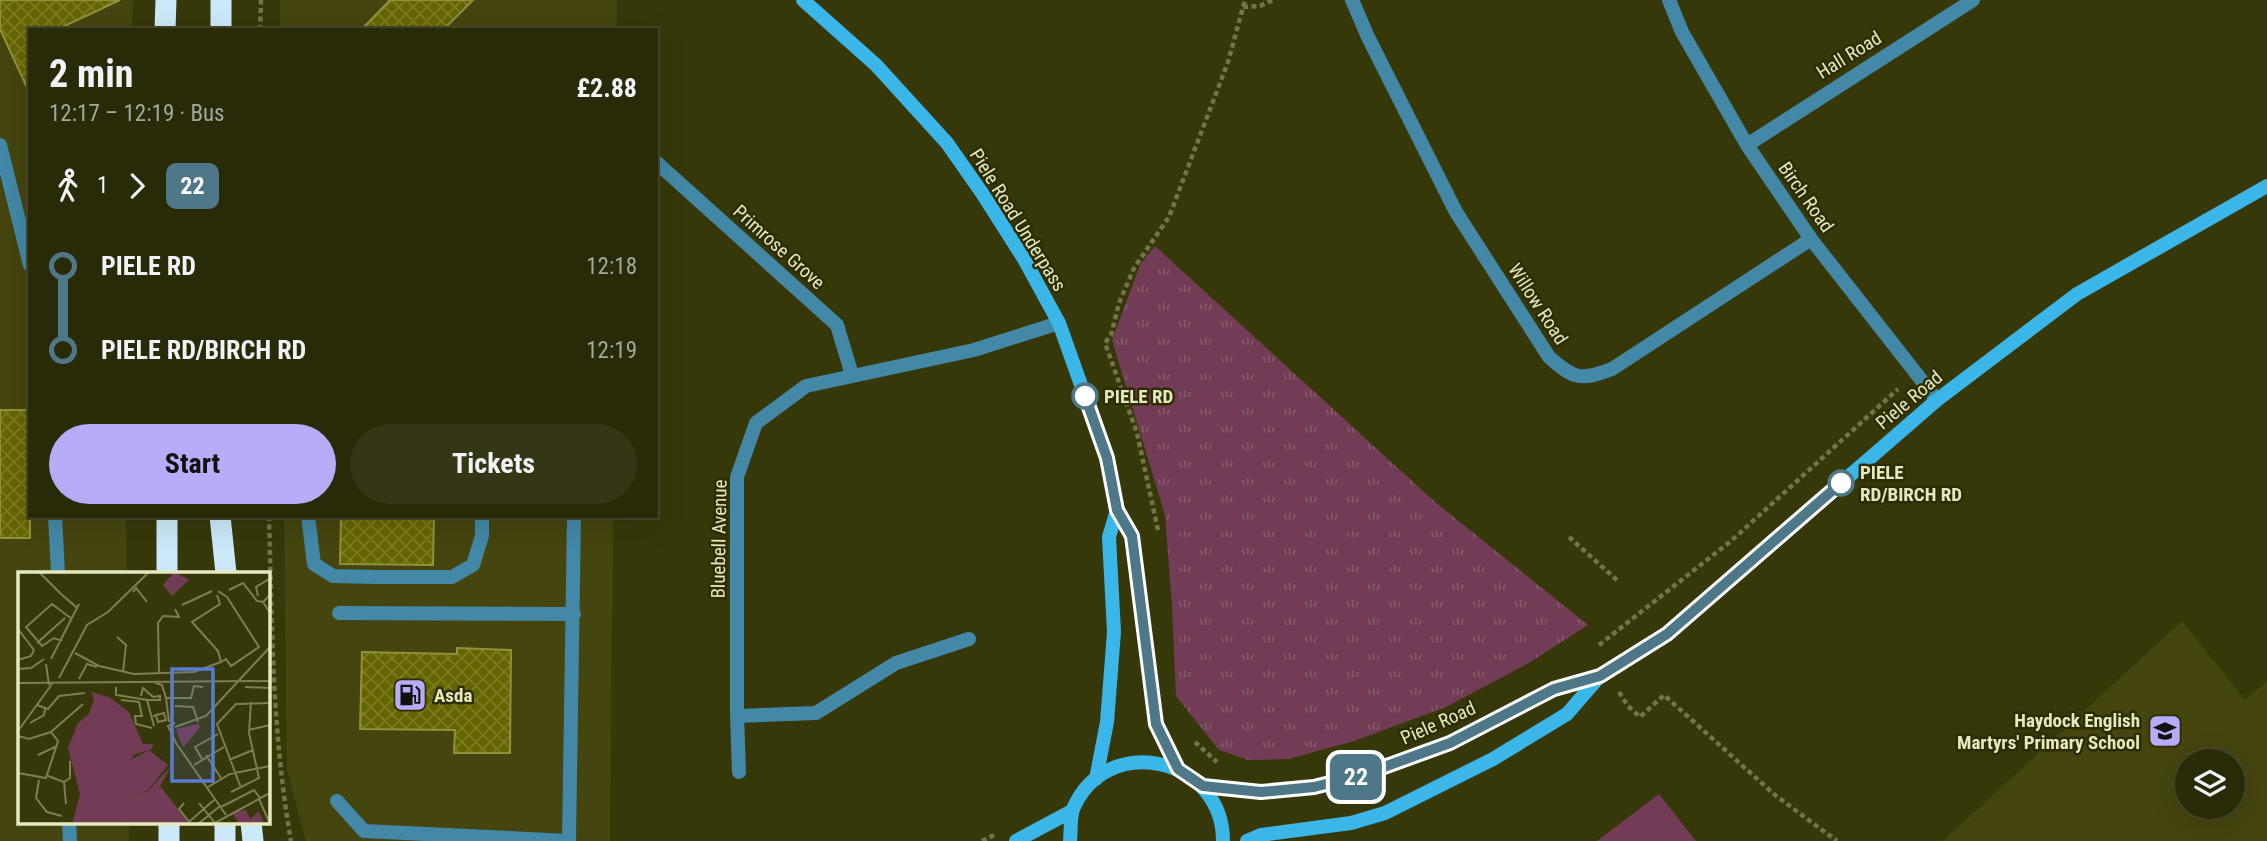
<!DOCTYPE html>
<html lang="en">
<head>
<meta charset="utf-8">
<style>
	:root { --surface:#292a07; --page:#353615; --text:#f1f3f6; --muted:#a5a79b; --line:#454628; --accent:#b6acf8 }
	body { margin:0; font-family:"Roboto Condensed",sans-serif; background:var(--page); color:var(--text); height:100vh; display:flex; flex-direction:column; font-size:26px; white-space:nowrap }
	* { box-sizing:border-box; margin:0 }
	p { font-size:23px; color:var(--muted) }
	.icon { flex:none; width:38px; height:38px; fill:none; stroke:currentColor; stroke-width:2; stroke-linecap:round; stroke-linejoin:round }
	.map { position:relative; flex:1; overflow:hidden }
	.side { position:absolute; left:28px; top:28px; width:630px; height:490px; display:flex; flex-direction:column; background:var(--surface); border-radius:0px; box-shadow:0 7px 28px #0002,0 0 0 2px var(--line) }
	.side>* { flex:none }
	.badge { padding:0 14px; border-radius:10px; font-size:24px; line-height:46px }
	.tools { position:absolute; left:2175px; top:749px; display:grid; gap:14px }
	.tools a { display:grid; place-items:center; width:70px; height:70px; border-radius:50%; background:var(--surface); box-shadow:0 7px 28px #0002,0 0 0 2px var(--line); font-size:35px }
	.map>.badge { position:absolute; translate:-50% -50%; box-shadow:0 0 0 4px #fff }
	.legs { display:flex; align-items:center; gap:10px; height:77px; padding:0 21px; font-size:23px }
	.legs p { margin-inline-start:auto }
	.summary { display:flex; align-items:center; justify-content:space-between; height:119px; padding:0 21px }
	h1 { font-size:38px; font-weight:700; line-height:52px }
	.action { display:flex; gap:14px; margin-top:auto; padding:14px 21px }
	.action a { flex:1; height:80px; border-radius:42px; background:var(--accent); color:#111; font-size:28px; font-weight:700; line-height:80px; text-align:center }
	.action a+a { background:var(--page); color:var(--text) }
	ul { padding:0 21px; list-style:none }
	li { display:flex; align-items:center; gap:24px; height:84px; font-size:26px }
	li i { display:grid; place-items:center; width:10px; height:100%; margin:0 9px; background:currentColor }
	li i::after { content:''; width:18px; height:18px; margin:-9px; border:5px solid; border-radius:50%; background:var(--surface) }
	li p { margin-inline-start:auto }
	li:first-child i { background:linear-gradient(#0000 50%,currentColor 0) }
	li:last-child i { background:linear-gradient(currentColor 50%,#0000 0) }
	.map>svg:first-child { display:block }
</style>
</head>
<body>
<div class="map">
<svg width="2267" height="841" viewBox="0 0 2267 841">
	<defs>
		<pattern id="grass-tufts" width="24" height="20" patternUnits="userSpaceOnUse" patternTransform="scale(1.75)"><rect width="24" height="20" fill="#723c57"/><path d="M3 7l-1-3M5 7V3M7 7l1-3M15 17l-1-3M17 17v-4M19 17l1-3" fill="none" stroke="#86586d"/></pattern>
		<pattern id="building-cross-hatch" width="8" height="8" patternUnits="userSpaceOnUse" patternTransform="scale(1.75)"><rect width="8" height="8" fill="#656500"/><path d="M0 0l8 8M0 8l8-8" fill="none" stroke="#7b7b23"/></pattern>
	</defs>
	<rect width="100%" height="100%" fill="#373809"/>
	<path fill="#454510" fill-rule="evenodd" d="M0 0H133L132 30H30V516H126L127 573H19V822H129V841H0Z
		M280 0H617V30H280Z
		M284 516H613L610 841H306L287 770Z
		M2182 621 2245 700 2267 681V841H1943ZM2233 761V807H2188V761Z"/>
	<path fill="url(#grass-tufts)" d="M1155 246 1435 502 1588 625 1527 664 1446 707 1354 741 1288 759 1248 760 1219 750 1176 696 1172 606 1165 515 1112 340 1140 265Z"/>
	<path fill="#723c57" d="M1659 794 1696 841H1597Z"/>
	<path fill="url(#building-cross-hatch)" stroke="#90913c" stroke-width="2" d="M0 0H120L56 30H30V94L0 29Z
		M390 0H473L443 30H361Z
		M0 410H30V538H0Z
		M341 516H434L433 565 340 564Z
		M457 648 511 650 510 753H454L455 730 360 729 362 652 457 654Z"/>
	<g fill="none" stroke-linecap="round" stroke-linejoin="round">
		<path stroke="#737448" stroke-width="4.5" stroke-dasharray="5 3.5" stroke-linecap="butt" d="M1243 7 1260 6 1273 0
			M260 30 261 0
			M269 516C272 624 272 734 291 841
			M1158 530 1137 433 1105 343 1111 335 1119 303 1134 268 1169 217 1228 62 1245 0
			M1569 537 1618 581
			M1599 645 1731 541 1898 389
			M1619 692 1628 706 1640 717 1664 695 1775 795 1837 841
			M1195 742 1217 762
			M982 841 994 835"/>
		<path stroke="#4388a7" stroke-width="14" d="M308 516 314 564 333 576 378 577H452L473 565 482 536V516
			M339 613 574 614
			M337 801 364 831 569 841
			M569 841 574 516"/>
		<path stroke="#4388a7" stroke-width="14" d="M1352 0 1368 37 1456 212 1549 357C1574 379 1580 381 1612 369L1811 239
			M1669 0 1682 32 1747 145 1811 239 1937 400
			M0 145 30 265
			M1747 145 1973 0
			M656 162 837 325 852 375
			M55 516 58 573
			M737 716 816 713 896 663 969 639
			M739 772 737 716V477L756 423 806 386 974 350 1059 323
			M69 822 70 841"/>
		<path stroke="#3bb6e8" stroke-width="14" d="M803 0 876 65 947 143 982 193 1024 259 1059 323 1107 458 1117 510 1132 536 1156 724 1179 769
			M1096 779 1107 722 1114 632 1109 537 1117 510
			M1203 786 1261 792 1314 787 1362 775 1450 742 1554 689 1600 676 1667 634 1937 400 2077 294 2267 186
			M1016 841 1072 811
			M1070 841C1071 831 1070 818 1073 809 1106 731 1223 757 1223 841
			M1247 841 1261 835 1351 823 1385 813 1493 759 1567 714 1599 677"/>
		<path stroke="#cce9f9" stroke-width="21" d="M165 30 166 0
			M221 30V0
			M167 516V573
			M220 516 226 573
			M169 822V841
			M225 822V841
			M251 822 253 841"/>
	</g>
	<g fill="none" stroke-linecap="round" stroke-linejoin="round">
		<defs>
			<path id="line-1" d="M1085 396 1107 458 1117 510 1132 536 1156 724 1178 769 1203 786 1261 792 1314 787 1362 775 1450 743 1554 689 1600 676 1667 634 1841 483"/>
		</defs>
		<use href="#line-1" stroke="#fff" stroke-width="16"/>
		<use href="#line-1" stroke="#4e7888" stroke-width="10"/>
	</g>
	<defs>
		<symbol id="fuel-square" viewBox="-11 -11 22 22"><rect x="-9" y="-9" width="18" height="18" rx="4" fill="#b6acf8" stroke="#2d2d00"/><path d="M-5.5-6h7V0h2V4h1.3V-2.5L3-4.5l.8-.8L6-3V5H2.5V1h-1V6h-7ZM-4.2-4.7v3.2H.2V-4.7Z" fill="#111"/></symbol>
		<symbol id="school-square" viewBox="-11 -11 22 22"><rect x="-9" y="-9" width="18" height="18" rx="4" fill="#b6acf8" stroke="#2d2d00"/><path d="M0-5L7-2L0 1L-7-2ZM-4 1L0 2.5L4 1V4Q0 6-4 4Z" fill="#111"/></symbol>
	</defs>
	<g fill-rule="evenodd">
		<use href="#fuel-square" x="391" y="676" width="38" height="38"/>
		<use href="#school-square" x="2146" y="712" width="38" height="38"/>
	</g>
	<g fill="#fff" stroke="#4e7888" stroke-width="3.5">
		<circle cx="1085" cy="396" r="12"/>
		<circle cx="1841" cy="483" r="12"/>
	</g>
	<g text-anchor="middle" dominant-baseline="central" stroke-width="5" stroke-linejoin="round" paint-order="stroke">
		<g font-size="19" fill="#e6e8bf" stroke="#2d2d00">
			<text transform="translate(1849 55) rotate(-32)">Hall Road</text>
			<text transform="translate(1806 197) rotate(55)">Birch Road</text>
			<text transform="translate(1018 220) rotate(58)">Piele Road Underpass</text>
			<text transform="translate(779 247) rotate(42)">Primrose Grove</text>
			<text transform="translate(1538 304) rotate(57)">Willow Road</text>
			<text transform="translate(1909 400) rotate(-40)">Piele Road</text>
			<text transform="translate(719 539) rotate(-89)">Bluebell Avenue</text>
			<text transform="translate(1438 723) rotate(-24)">Piele Road</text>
		</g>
		<g font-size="19" font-weight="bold" fill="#e6e8bf" stroke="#2d2d00" text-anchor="start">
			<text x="1104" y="396">PIELE RD</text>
			<text x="1860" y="472">PIELE<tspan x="1860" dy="22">RD/BIRCH RD</tspan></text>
		</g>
		<g font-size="19" font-weight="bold" fill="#e6e8bf" stroke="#2d2d00" text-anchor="start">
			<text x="434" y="695">Asda</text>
			<text x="2140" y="720" text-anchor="end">Haydock English<tspan x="2140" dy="22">Martyrs' Primary School</tspan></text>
		</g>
	</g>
	<g transform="translate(18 572)">
		<rect width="252" height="252" fill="#373809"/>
		<path d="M156 0 171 8 154 24 145 13ZM73 120 91 125 111 140 125 172H135L134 177 115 183 112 189 120 221 130 219 154 193 142 214 107 252H54L62 222 50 176 60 151 71 142 76 127ZM179 152 183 154 165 176 158 157Z" fill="#723c57"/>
		<path d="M228 238 232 247 241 239 246 252H221L214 240Z" fill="#723c57"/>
		<path d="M131 178 150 193 130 218 116 223 107 191ZM142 214 171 251 107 252 135 216Z" fill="#723c57"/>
		<path fill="none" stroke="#7d7e52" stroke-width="2" d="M21 0 43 22M211 18 225 11 239 29 245 30M200 19 209 25 241 75 213 94 208 87 203 90M115 20 118 16 129 30M199 23 202 32 174 50 200 79 203 90M252 23 245 30 252 41M240 24 238 15 251 7M56 33 43 22 59 36M164 33 194 19M0 57 16 78 13 84 0 88M99 65 108 73 105 100M44 69 36 66 24 74 8 55 34 32 54 47M19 71 47 46M57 81 81 94 116 102 176 100 203 90M33 87 61 32M28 92 31 113M0 97 13 96 26 87M141 101 140 51 145 44 161 45 157 37M41 106 69 53 90 40 131 0M61 107 69 92 79 95M135 110 144 113 148 126M0 111 252 109M98 115V123L129 128 136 154M227 115 252 116M123 124 125 116 135 125 142 124V128H129M103 128 121 130 124 144H117L118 152 134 156M19 133 30 137 41 124 67 121M157 134 175 135 180 150M135 144 146 141 148 148 140 150 138 144M151 150 148 126H173L176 114 185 115M12 151 26 143 27 137M157 151 150 154 158 171 208 243M157 155 188 144 252 75M231 158 252 153M0 159 34 112M33 160 65 132M0 164 11 167 33 160 40 169 28 206 0 201M20 183 39 174M188 183 203 206M184 187 177 175 200 162M211 188 235 178M176 193 206 175M30 204 46 210 48 232M21 208 18 226 29 240 44 244M46 210 52 206V189M190 215 212 202 252 194M223 216 199 152 218 132 252 131M213 220 241 206 231 161 233 130M241 227 252 252M166 231 161 237 173 252M181 231 197 251M203 235 236 218 242 226M172 249 196 228M180 252 202 234M195 252 252 221"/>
		<path fill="#597cd0" fill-opacity="0.15" stroke="#597cd0" stroke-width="3.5" d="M154 97H195V209H154Z"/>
		<rect width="252" height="252" fill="none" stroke="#e6e8bf" stroke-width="3.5"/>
	</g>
</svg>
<div class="tools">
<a><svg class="icon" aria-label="layers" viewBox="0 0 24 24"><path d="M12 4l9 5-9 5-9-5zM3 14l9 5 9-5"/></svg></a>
</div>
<b class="badge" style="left:1356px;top:777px;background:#4e7888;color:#fff">22</b>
<section class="side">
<div class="summary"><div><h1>2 min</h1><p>12:17 – 12:19 · Bus</p></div><b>£2.88</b></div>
<div class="legs"><svg class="icon" aria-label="walk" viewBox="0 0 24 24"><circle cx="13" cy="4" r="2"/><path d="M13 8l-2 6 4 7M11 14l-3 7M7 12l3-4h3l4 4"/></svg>1<svg class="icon" aria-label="forward" viewBox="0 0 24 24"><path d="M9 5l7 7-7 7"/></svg><b class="badge" style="background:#4e7888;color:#fff">22</b></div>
<ul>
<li><i style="color:#4e7888"></i><b>PIELE RD</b><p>12:18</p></li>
<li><i style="color:#4e7888"></i><b>PIELE RD/BIRCH RD</b><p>12:19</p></li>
</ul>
<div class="action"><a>Start</a><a>Tickets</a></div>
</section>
</div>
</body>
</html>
